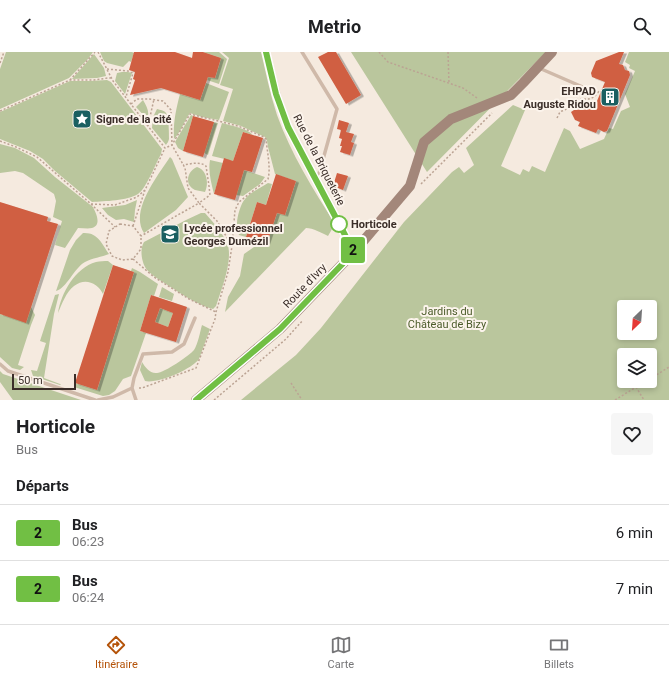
<!DOCTYPE html>
<html lang="fr">
<head>
<meta charset="utf-8">
<style>
	:root { --surface:#fff; --page:#f6f6f6; --text:#202124; --muted:#757577; --line:#e0e0e0; --accent:#b45309 }
	body { margin:0; font-family:Roboto,sans-serif; background:var(--page); color:var(--text); height:100vh; display:flex; flex-direction:column; font-size:15px; white-space:nowrap }
	* { box-sizing:border-box; margin:0 }
	p { font-size:13px; color:var(--muted) }
	.icon { flex:none; width:22px; height:22px; fill:none; stroke:currentColor; stroke-width:2; stroke-linecap:round; stroke-linejoin:round }
	.map { position:relative; height:348px; overflow:hidden }
	.drawer { display:flex; flex-direction:column; background:var(--surface); flex:1 }
	.drawer>* { flex:none }
	.badge { padding:0 8px; border-radius:3px; font-size:14px; line-height:26px }
	.needle { width:26px; rotate:205deg }
	.fabs { position:absolute; left:617px; top:248px; display:grid; gap:8px }
	.fabs a { display:grid; place-items:center; width:40px; height:40px; border-radius:4px; background:var(--surface); box-shadow:0 2px 6px #0003; font-size:20px }
	.scale { position:absolute; left:12px; bottom:10px; width:64px; box-sizing:border-box; padding-left:4px; border:2px solid #3b2e29; border-top:0; font-size:11px; line-height:14px; white-space:nowrap; color:#3b2e29; -webkit-text-stroke:3px #fcf4ec; paint-order:stroke }
	.map>.badge { position:absolute; translate:-50% -50%; box-shadow:0 0 0 2px #fff }
	h2 { padding:0 16px; font-size:15px; line-height:36px }
	.round { display:grid; place-items:center; flex:none; width:42px; height:42px; border-radius:4px; background:var(--page) }
	.overview { display:flex; align-items:center; justify-content:space-between; height:68px; padding:0 16px }
	h1 { font-size:19px; font-weight:700; line-height:30px }
	ul { padding:0; list-style:none }
	li { display:flex; align-items:center; gap:12px; height:56px; padding:0 16px; border-top:1px solid var(--line) }
	li div { flex:1 }
	li b { display:block; font-size:15px }
	li em { font-style:normal }
	li .badge { min-width:44px; font-weight:700; text-align:center }
	header { display:flex; justify-content:space-between; align-items:center; height:52px; padding:0 16px; background:var(--surface); font-size:18px; font-weight:700 }
	.tabs { display:flex; justify-content:space-around; align-items:center; height:56px; border-top:1px solid var(--line); background:var(--surface); font-size:11px; color:var(--muted) }
	.tabs a { display:grid; justify-items:center; gap:2px }
	.tabs .active { color:var(--accent) }
	.map>svg:first-child { display:block }
</style>
</head>
<body>
<header><svg class="icon" aria-label="back" viewBox="0 0 24 24"><path d="M15 5l-7 7 7 7"/></svg>Metrio<svg class="icon" aria-label="search" viewBox="0 0 24 24"><circle cx="10" cy="10" r="6"/><path d="M15 15l6 6"/></svg></header>
<div class="map">
<svg width="669" height="348" viewBox="0 0 669 348">
	<defs>
		<filter id="shadow"><feDropShadow dx="3" dy="1.5" stdDeviation="0" flood-color="#0004"/></filter>
	</defs>
	<rect width="100%" height="100%" fill="#f5eadf"/>
	<path fill="#bac69d" fill-rule="evenodd" d="M6 0H93L88 7 69 26 0 57V17Z
		M100 0H132L134 1 131 10 129 9 123 15 107 11 104 9Z
		M203 0H219L227 7 219 32 207 28 208 25 215 26 221 6Z
		M222 0H261C266 21 270 42 277 63 291 102 313 137 335 172L328 184C322 181 313 176 306 176L225 260 228 245 240 224 244 202 254 195H268L267 191 277 161 285 163 296 129 275 122 268 95 267 89 265 85 241 74 223 69 233 37 220 33 229 6Z
		M351 0H546L427 120Z
		M629 0H669V348H241L296 303 321 276 404 170 452 120 459 115 464 121 474 113 466 96 513 53 525 58 501 114 520 123 523 117 529 120 532 114 545 120 564 76 570 79 580 97 604 87 609 76 613 77 621 59 630 55 625 42 635 19 629 16 630 13 625 10ZM624 255H650V281H624ZM624 303H650V329H624Z
		M94 2 104 16 106 24 97 26 72 27Z
		M122 20H128L132 21 125 42 115 29 117 21Z
		M107 28 111 30 162 97 161 102C156 111 146 137 138 142 127 149 105 149 92 150L55 119 43 107 30 99 0 87V60L70 29H90Z
		M206 31 229 40 219 68 202 65 190 61C184 69 181 80 174 87 173 71 176 57 180 42L200 48Z
		M143 48C147 55 150 60 147 67L136 55Z
		M157 57C160 58 164 58 166 61 169 65 169 82 169 87 168 91 167 91 166 93L152 76 153 65Z
		M191 63 193 64 183 99 178 96 175 90Z
		M208 69 218 71 208 103 204 101Z
		M222 71C232 74 246 76 253 83L243 80 233 109 212 104Z
		M0 92 15 96 34 106 55 125 93 155C96 161 102 173 92 176 88 177 83 176 78 176L65 196 55 193 62 169 53 165 56 149 54 142 23 121 15 119 0 121Z
		M170 105 172 107 188 145 176 158 144 181C129 159 159 122 170 105Z
		M210 108 223 111 214 142C211 130 208 119 210 108Z
		M197 115C207 118 209 131 205 140 202 139 198 139 195 138 184 133 187 119 197 115Z
		M244 118 265 125 260 132 243 144 236 143Z
		M268 131 272 132 266 153 257 150 246 185 239 183C238 179 237 175 237 171 237 165 241 151 245 147 251 140 260 136 268 131Z
		M137 148 135 158 134 170 124 167 116 168 108 163 102 156 125 153Z
		M201 161H205C213 170 222 180 227 191 234 207 221 238 216 254L213 257C197 253 182 242 169 234 162 229 154 225 148 219 142 213 139 198 144 190L186 168Z
		M83 181C98 180 102 192 109 202 102 205 92 206 85 210 74 216 67 236 56 239L70 198 76 188Z
		M108 209 113 213 103 242C98 231 85 225 74 234 66 240 62 252 58 261 61 241 75 216 96 210 100 209 104 209 108 209Z
		M132 216 140 220 158 232 154 244 151 243 140 279 146 281 131 324 123 327 115 339 109 343 103 344 74 335 75 331 97 338 134 220 131 219Z
		M162 235 174 242 172 249 159 245Z
		M59 242 54 262 44 326 60 332 61 333H60L33 324 31 318 37 319 46 291 40 289 55 243Z
		M31 255 35 263 31 273 18 313 24 315 20 318 12 316 0 305V262L26 270Z
		M160 256 173 261 168 275 155 270Z
		M202 273 210 277 199 307C191 318 157 332 145 329L140 318 142 310C145 315 150 322 157 321 164 321 190 303 194 298 198 292 200 280 202 273Z
		M0 319 3 322 81 348H13L0 330Z"/>
	<path fill="#d05f42" fill-rule="evenodd" filter="url(#shadow)" d="M134 0H175L192 6 193 0H203L221 6 215 26 208 25 200 48 161 36 130 43 135 28 133 27 135 20 129 18Z
		M328 0H336L361 43 346 52 318 5Z
		M619 0H624L619 12 623 13 625 18 629 19 630 23 607 79 604 80 598 77 596 81 578 74 580 70 575 68 571 60 574 58 577 51 582 50 588 52 592 50 597 49 605 30 592 25 591 21 596 9Z
		M193 64 214 70 203 105 183 99Z
		M339 68 349 71 346 80 354 82 351 90 354 91 350 103 340 100 342 94H340L342 87 339 86 341 78 337 77Z
		M243 80 263 86 252 120 244 118 235 148 214 142 224 106 233 109Z
		M337 121 348 124 343 138 333 134Z
		M276 122 296 129 285 163 277 161 267 191 246 185 257 150 266 153Z
		M0 150 48 165 47 169 58 172 26 271 0 262Z
		M113 213 134 220 97 338 75 331Z
		M151 243 187 255 176 290 140 279ZM160 256 173 261 168 275 155 270Z"/>
	<g fill="none" stroke-linecap="round" stroke-linejoin="round">
		<path stroke="#bba393" stroke-width="1.5" stroke-dasharray="2 2" stroke-linecap="butt" d="M98 0 113 29 165 96 172 93 185 116 188 136 199 151 210 143 209 134 206 114C199 109 191 112 183 113
			M379 0 388 10 463 36 477 46
			M448 0 449 32
			M0 11 4 0
			M107 17 128 19 133 21 126 45
			M70 28 95 0
			M131 52 137 47H149L163 49 171 58 172 93 190 62 238 74 264 85 266 87C267 99 271 116 268 127L239 150 235 158 232 194 217 169 199 151 141 184
			M0 59 70 28H94L108 26H111
			M557 66 560 60 562 59 572 55 573 51 578 47C589 46 591 50 599 39L601 40
			M148 74 154 47
			M0 89 16 95 37 105 91 152 115 175
			M421 132 492 61
			M91 152 115 153 137 145 145 138
			M120 172 133 174 141 184V197L133 207 122 208 112 204 106 192 109 179Z
			M133 174 145 138 165 96
			M133 207 154 225 189 247 216 260
			M650 327 669 315
			M291 331 302 348
			M636 335 644 348
			M139 336H142L196 316 215 267 216 260 228 220 232 194
			M214 348 286 287 303 268
			M615 348 646 329"/>
		<path stroke="#cfb9a9" stroke-width="3.5" d="M302 0 337 57 317 129
			M539 16 585 36
			M0 312 8 319 95 348
			M132 336 134 326 143 302 172 300 184 292 195 266
			M98 348 113 345 132 336 136 348"/>
		<path stroke="#cfb9a9" stroke-width="7" d="M266 0 277 42 288 75 354 200"/>
		<path stroke="#a3877a" stroke-width="10" d="M196 348 280 277 354 200 410 134 424 90 451 67 511 43 523 31 552 0"/>
	</g>
	<g fill="none" stroke-linecap="round" stroke-linejoin="round">
		<defs>
			<path id="line" d="M196 348 280 277 354 200 288 75 276 42 266 0"/>
		</defs>
		<use href="#line" stroke="#fff" stroke-width="9"/>
		<use href="#line" stroke="#71bf44" stroke-width="6"/>
	</g>
	<defs>
		<symbol id="building-square" viewBox="-11 -11 22 22"><rect x="-9" y="-9" width="18" height="18" rx="4" fill="#1a5f61" stroke="#fcf4ec"/><path d="M-4-6H4V6H1V3H-1V6H-4ZM-2.5-4.3h1.7v1.8h-1.7ZM.8-4.3h1.7v1.8H.8ZM-2.5-1h1.7V.8h-1.7ZM.8-1h1.7V.8H.8Z" fill="#fff"/></symbol>
		<symbol id="sight-square" viewBox="-11 -11 22 22"><rect x="-9" y="-9" width="18" height="18" rx="4" fill="#1a5f61" stroke="#fcf4ec"/><path d="M0-6L1.8-2.2L6-1.7L2.9 1.2L3.7 5.4L0 3.3L-3.7 5.4L-2.9 1.2L-6-1.7L-1.8-2.2Z" fill="#fff"/></symbol>
		<symbol id="school-square" viewBox="-11 -11 22 22"><rect x="-9" y="-9" width="18" height="18" rx="4" fill="#1a5f61" stroke="#fcf4ec"/><path d="M0-5L7-2L0 1L-7-2ZM-4 1L0 2.5L4 1V4Q0 6-4 4Z" fill="#fff"/></symbol>
	</defs>
	<g fill-rule="evenodd">
		<use href="#building-square" x="599" y="34" width="22" height="22"/>
		<use href="#sight-square" x="71" y="56" width="22" height="22"/>
		<use href="#school-square" x="159" y="171" width="22" height="22"/>
	</g>
	<circle fill="#fff" stroke="#71bf44" stroke-width="2" cx="339" cy="172" r="8"/>
	<g text-anchor="middle" dominant-baseline="central" stroke-width="4" stroke-linejoin="round" paint-order="stroke">
		<g font-size="11" font-weight="bold" fill="#3b2e29" stroke="#fcf4ec" text-anchor="start">
			<text x="596" y="39" text-anchor="end">EHPAD<tspan x="596" dy="13">Auguste Ridou</tspan></text>
			<text x="96" y="67">Signe de la cité</text>
			<text x="184" y="176">Lycée professionnel<tspan x="184" dy="13">Georges Dumézil</tspan></text>
		</g>
		<g font-size="11" fill="#3b2e29" stroke="#fcf4ec">
			<text transform="translate(319 108) rotate(63)">Rue de la Briqueterie</text>
			<text transform="translate(305 234) rotate(-46)">Route d'Ivry</text>
		</g>
		<g font-size="11" font-weight="bold" fill="#3b2e29" stroke="#fcf4ec" text-anchor="start">
			<text x="351" y="172">Horticole</text>
		</g>
		<g font-size="11" fill="#4c5c2b" stroke="#fcf4ec">
			<text x="447" y="259">Jardins du<tspan x="447" dy="13">Château de Bizy</tspan></text>
		</g>
	</g>
</svg>
<div class="fabs">
<a><svg class="needle" viewBox="-14 -14 28 28"><path d="M0-13l5 13h-10z" fill="#e53935"/><path d="M0 13l5-13h-10z" fill="#757577"/></svg></a>
<a><svg class="icon" aria-label="layers" viewBox="0 0 24 24"><path d="M12 4l9 5-9 5-9-5zM3 14l9 5 9-5"/></svg></a>
</div>
<div class="scale">50 m</div>
<b class="badge" style="left:353px;top:198px;background:#71bf44;color:#111">2</b>
</div>
<section class="drawer">
<div class="overview"><div><h1>Horticole</h1><p>Bus</p></div><a class="round"><svg class="icon" aria-label="heart" viewBox="0 0 24 24"><path d="M12 20l-8-8c-3-5 5-10 8-4 3-6 11-1 8 4z"/></svg></a></div>
<h2>Départs</h2>
<ul>
<li><span class="badge" style="background:#71bf44;color:#111">2</span><div><b>Bus</b><p>06:23</p></div><em>6 min</em></li>
<li><span class="badge" style="background:#71bf44;color:#111">2</span><div><b>Bus</b><p>06:24</p></div><em>7 min</em></li>
</ul>
</section>
<nav class="tabs">
<a class="active"><svg class="icon" aria-label="directions" viewBox="0 0 24 24"><path d="M12 3l9 9-9 9-9-9zM9 14v-3h6M13 9l2 2-2 2"/></svg>Itinéraire</a>
<a><svg class="icon" aria-label="map" viewBox="0 0 24 24"><path d="M3 6l6-2 6 2 6-2v14l-6 2-6-2-6 2zM9 4v14M15 6v14"/></svg>Carte</a>
<a><svg class="icon" aria-label="tickets" viewBox="0 0 24 24"><path d="M3 7h18v10H3zM15 7v10"/></svg>Billets</a>
</nav>
</body>
</html>
